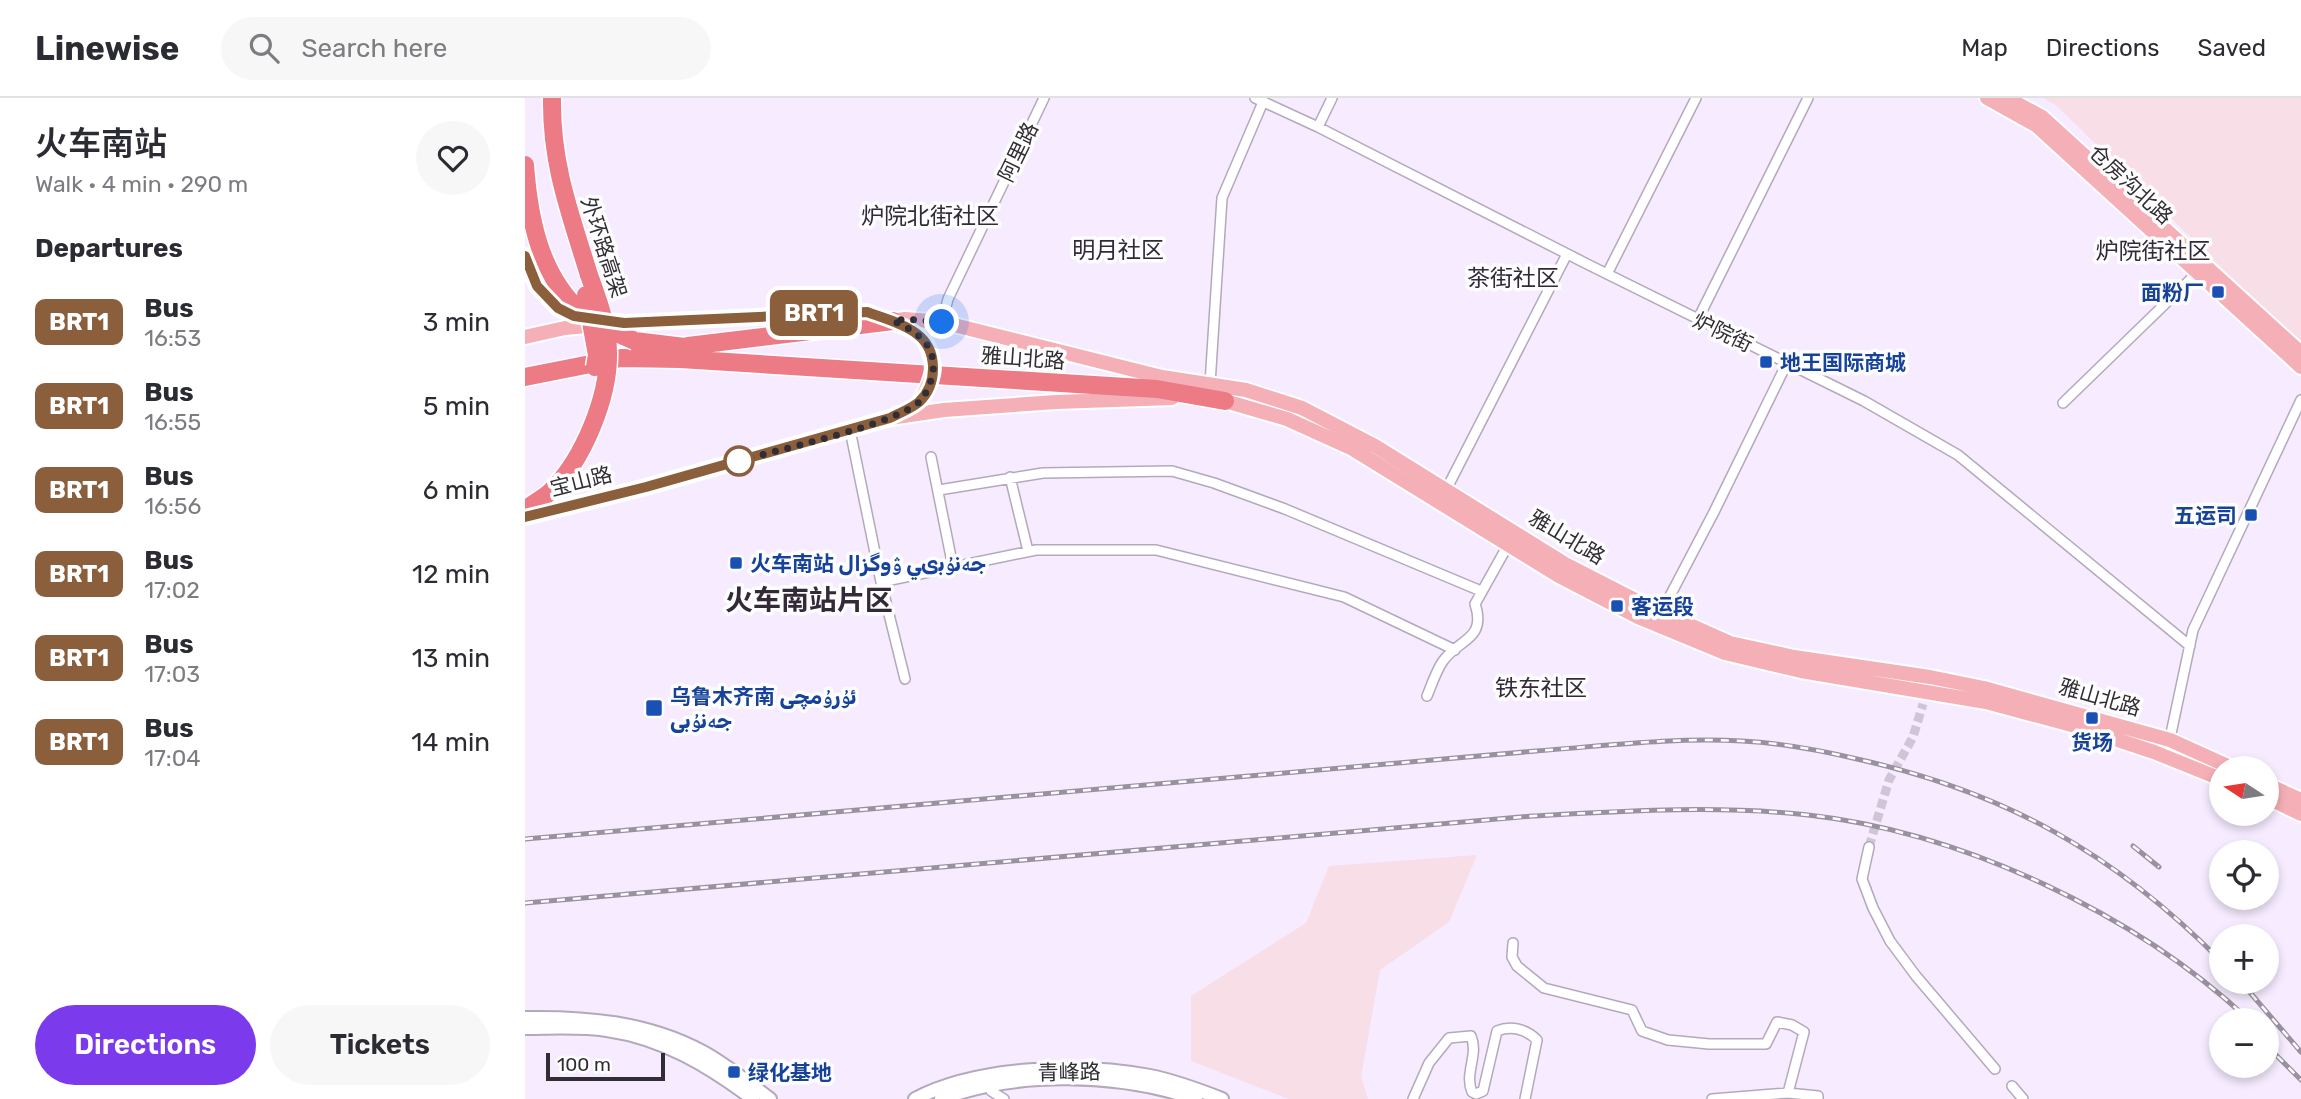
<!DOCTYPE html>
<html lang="en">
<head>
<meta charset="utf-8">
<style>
	:root { --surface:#fff; --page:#f7f7f7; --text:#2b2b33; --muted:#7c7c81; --line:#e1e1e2; --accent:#7c3aed }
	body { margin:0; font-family:Rubik,"Noto Naskh Arabic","Noto Sans SC",sans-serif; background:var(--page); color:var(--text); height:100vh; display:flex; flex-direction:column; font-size:26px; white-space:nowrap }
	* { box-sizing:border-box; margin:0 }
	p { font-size:23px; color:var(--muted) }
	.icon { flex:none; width:38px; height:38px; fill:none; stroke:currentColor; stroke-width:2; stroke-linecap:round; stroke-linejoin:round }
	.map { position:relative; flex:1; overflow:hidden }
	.drawer { display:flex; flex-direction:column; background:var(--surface); width:525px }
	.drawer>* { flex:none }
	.badge { padding:0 14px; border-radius:10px; font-size:24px; line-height:46px }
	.needle { width:46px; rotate:282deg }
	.tools { position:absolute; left:1684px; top:658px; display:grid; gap:14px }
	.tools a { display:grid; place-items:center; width:70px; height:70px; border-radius:50%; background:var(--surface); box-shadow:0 4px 10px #0003; font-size:35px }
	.scale { position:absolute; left:21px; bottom:18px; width:119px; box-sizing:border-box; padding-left:7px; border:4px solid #312d34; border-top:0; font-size:19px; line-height:24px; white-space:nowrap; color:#312d34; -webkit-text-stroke:5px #fdfdfd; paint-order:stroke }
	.you { position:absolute; width:35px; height:35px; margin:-18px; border:5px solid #fff; border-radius:50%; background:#1a73e8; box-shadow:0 0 0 10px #1a73e833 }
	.map>.badge { position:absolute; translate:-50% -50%; box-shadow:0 0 0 4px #fff }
	h2 { padding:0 35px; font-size:26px; line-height:63px }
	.round { display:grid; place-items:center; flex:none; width:74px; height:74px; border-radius:37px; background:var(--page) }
	.overview { display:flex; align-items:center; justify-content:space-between; height:119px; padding:0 35px }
	h1 { font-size:33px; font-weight:600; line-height:52px }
	.button { display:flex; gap:14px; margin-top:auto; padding:14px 35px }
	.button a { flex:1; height:80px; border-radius:42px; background:var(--accent); color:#fff; font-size:28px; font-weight:600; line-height:80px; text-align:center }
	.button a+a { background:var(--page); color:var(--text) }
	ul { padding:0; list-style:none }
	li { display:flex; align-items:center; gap:21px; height:84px; padding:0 35px }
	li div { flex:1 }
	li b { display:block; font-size:26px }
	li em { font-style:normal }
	li .badge { min-width:77px; font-weight:700; text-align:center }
	header { display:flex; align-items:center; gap:42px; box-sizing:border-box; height:98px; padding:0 35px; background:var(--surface); border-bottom:2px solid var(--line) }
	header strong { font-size:33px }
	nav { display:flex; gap:38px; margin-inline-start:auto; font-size:24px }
	.search { width:490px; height:63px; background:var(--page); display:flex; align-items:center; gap:18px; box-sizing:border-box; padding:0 24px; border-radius:38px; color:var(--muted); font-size:26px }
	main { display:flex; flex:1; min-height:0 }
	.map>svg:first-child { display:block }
</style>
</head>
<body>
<header>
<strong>Linewise</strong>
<div class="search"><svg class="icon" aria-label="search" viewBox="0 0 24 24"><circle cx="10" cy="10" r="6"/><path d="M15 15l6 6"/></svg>Search here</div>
<nav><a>Map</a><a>Directions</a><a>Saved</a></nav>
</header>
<main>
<section class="drawer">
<div class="overview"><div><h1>火车南站</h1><p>Walk · 4 min · 290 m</p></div><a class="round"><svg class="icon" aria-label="heart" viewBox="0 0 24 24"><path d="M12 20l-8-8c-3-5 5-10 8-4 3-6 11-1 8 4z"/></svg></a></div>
<h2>Departures</h2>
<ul>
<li><span class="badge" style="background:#8b5e3c;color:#fff">BRT1</span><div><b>Bus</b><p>16:53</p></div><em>3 min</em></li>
<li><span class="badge" style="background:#8b5e3c;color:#fff">BRT1</span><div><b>Bus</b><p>16:55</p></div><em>5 min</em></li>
<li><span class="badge" style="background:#8b5e3c;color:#fff">BRT1</span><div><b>Bus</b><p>16:56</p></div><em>6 min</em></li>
<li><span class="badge" style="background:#8b5e3c;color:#fff">BRT1</span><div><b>Bus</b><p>17:02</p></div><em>12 min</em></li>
<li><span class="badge" style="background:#8b5e3c;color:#fff">BRT1</span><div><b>Bus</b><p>17:03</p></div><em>13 min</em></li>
<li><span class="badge" style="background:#8b5e3c;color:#fff">BRT1</span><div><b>Bus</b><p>17:04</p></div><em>14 min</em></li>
</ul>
<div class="button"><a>Directions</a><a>Tickets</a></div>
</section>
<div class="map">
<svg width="1776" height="1001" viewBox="0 0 1776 1001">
	<rect width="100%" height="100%" fill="#f6ebff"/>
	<path fill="#f8dee6" d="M1518 0H1776V248L1532 8Z
		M952 757 924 824 855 872 836 979 843 1001H764L666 963V898L781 825 804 768Z"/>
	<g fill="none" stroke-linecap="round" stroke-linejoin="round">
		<path stroke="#cfc5d6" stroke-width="9" stroke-dasharray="9 4.5" stroke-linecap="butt" d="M1344 749 1364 682 1388 639 1398 606"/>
		<defs>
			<path id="street" d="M730 0 793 29 1062 166 1339 303 1433 357 1665 548
				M793 29 807 0
				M1082 176 1171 0
				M1173 221 1283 0
				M417 224 423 201 519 0
				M685 286 697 100 738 4
				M1538 305 1674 173
				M325 332 356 484 380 581
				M406 359 428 469
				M485 379 503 453
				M414 392 518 375 647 373 689 385 760 411 956 493
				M920 394 1042 156
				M356 484 511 452H631L819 499 930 552
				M1136 515 1189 414 1262 265
				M902 598C907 586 911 573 918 563 933 541 962 542 950 506L983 447
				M1641 659 1668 532 1776 302
				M1344 749 1337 781 1348 810 1365 843 1391 878 1470 971
				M988 845 987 859 992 868 1019 890 1107 912 1117 933 1143 942 1184 946H1241L1252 924 1267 927 1279 934 1263 995 1293 998V1001
				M465 982 466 993 479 1001
				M1487 988 1498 1001
				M888 1001 904 965 924 940 946 938C954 957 939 975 947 994L951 996 958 993 972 933C986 927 1001 931 1012 942L1000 1001
				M1187 1001 1263 995"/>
			<path id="secondary" d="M0 920C62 919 122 924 178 954 202 967 223 985 245 1001
				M0 930C27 930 55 928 82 932 138 940 184 968 228 1001
				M390 1001C453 968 556 965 625 978 650 983 674 992 697 1001
				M416 1001C492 972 594 975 671 1001"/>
			<path id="primary" d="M1462 0 1512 28 1776 269
				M1482 0 1517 19 1776 255
				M0 158 12 188 33 210 49 218 99 225 342 214 387 232 398 240
				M368 223 380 221 417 224 637 279 721 292 777 310 850 348 1040 466 1122 508 1205 545 1269 559 1405 579 1459 590 1645 642 1707 670
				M0 239 40 230 73 227
				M692 302 700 303 762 321 826 350 1034 478 1113 519 1200 555 1276 573 1461 604 1554 629 1629 654 1696 681
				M365 320 419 312 531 304 647 300
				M0 419 121 389 365 320 373 316
				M1741 686 1776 702
				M1741 699 1776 716"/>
			<path id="highway" d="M27 0C26 66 45 115 64 177
				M110 243 176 251
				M163 248 368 223
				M0 279 96 260 155 261 632 291 700 303"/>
		</defs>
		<use href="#street" stroke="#b3a9bb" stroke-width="12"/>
		<use href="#secondary" stroke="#b3a9bb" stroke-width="16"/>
		<use href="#primary" stroke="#fff" stroke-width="18"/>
		<use href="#highway" stroke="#fff" stroke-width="21"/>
		<use href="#street" stroke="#fff" stroke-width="9"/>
		<use href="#secondary" stroke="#fff" stroke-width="12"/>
		<use href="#primary" stroke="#f4b0b6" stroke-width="14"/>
		<use href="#highway" stroke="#ec7b86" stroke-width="18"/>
		<defs>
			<path id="rail" d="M0 741 1011 653C1079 648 1149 639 1217 643 1256 645 1294 652 1332 661 1480 694 1589 755 1696 863
				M1608 748 1634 769
				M0 805 1008 718C1099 713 1192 707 1283 717 1437 734 1611 816 1724 922
				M1716 884 1776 954
				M1741 947 1776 982"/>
		</defs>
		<use href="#rail" stroke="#99919f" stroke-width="5"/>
		<use href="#rail" stroke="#fdfdfd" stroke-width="2.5" stroke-dasharray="8" stroke-linecap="butt"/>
		<defs>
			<path id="primary-bridge" d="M395 303C410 278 413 266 398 240"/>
			<path id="highway-bridge" d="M0 67C4 121 15 178 57 215 72 228 92 235 110 243
				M61 197 72 257 70 269
				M0 412C8 405 19 400 26 393 58 362 84 299 83 255 83 228 73 202 64 177"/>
		</defs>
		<use href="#primary-bridge" stroke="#fff" stroke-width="18" stroke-linecap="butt"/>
		<use href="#highway-bridge" stroke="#fff" stroke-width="21" stroke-linecap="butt"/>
		<use href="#primary-bridge" stroke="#f4b0b6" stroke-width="14"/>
		<use href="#highway-bridge" stroke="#ec7b86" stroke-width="18"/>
	</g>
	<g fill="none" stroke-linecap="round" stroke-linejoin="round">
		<defs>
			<path id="line" d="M0 158 12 188 33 210 49 218 99 225 342 214C358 220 378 225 392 236 413 252 413 286 394 304 386 311 374 315 365 320L121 389 0 419"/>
		</defs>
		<use href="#line" stroke="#fff" stroke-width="16"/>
		<use href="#line" stroke="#8b5e3c" stroke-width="10"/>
		<path stroke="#312d34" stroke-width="7" stroke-dasharray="0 12.6" d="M214 363C250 352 375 326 396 302 404 292 410 275 408 262 404 240 386 231 368 223L380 221 417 224"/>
	</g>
	<g fill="#1a4fb4" stroke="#fdfdfd" stroke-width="2.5">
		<rect x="1686" y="187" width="14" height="14" rx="3.5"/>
		<rect x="1234" y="257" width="14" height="14" rx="3.5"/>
		<rect x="1719" y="410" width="14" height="14" rx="3.5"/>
		<rect x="204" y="458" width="14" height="14" rx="3.5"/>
		<rect x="1085" y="501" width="14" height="14" rx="3.5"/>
		<rect x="120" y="601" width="18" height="18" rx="3.5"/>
		<rect x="1560" y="613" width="14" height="14" rx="3.5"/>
		<rect x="202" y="967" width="14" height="14" rx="3.5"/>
	</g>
	<circle fill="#fff" stroke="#8b5e3c" stroke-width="3.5" cx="214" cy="363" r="14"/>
	<g text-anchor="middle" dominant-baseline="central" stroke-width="7" stroke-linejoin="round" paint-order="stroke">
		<g font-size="21" fill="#312d34" stroke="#fdfdfd">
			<text transform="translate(493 54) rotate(-64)">阿里路</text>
			<text transform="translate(1606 86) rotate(43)">仓房沟北路</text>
			<text transform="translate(79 149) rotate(72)">外环路高架</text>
			<text transform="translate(1198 234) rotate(26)">炉院街</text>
			<text transform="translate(498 260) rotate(4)">雅山北路</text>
			<text transform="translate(56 383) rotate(-14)">宝山路</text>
			<text transform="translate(1042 439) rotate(31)">雅山北路</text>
			<text transform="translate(1575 599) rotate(16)">雅山北路</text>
			<text transform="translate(544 974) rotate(-1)">青峰路</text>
		</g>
		<g font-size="21" font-weight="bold" fill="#164399" stroke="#fdfdfd" text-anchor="start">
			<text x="1679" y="194" text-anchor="end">面粉厂</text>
			<text x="1255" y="264">地王国际商城</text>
			<text x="1712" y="417" text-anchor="end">五运司</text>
			<text x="225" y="465">火车南站 جەنۇبىي ۋوگزال</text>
			<text x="1106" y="508">客运段</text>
			<text x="145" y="598">乌鲁木齐南 ئۇرۇمچى<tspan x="145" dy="24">جەنۇبى</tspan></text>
			<text x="1567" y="644" text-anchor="middle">货场</text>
			<text x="223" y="974">绿化基地</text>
		</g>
		<g font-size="23" fill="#332a39" stroke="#fdfdfd">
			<text x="405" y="118">炉院北街社区</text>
			<text x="593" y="152">明月社区</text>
			<text x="1628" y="153">炉院街社区</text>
			<text x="988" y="180">茶街社区</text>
			<text x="1016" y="590">铁东社区</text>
		</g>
		<g font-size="28" font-weight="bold" fill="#332a39" stroke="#fdfdfd">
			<text x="284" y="502">火车南站片区</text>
		</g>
	</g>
</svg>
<div class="tools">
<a><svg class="needle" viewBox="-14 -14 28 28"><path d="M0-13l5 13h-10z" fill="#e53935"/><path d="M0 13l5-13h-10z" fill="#7c7c81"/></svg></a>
<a><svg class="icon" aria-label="locate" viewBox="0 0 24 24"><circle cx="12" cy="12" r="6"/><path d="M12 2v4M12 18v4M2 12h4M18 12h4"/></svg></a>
<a>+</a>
<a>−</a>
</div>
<div class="scale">100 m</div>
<div class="you" style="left:417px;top:224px"></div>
<b class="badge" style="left:289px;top:215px;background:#8b5e3c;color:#fff">BRT1</b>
</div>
</main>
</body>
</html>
